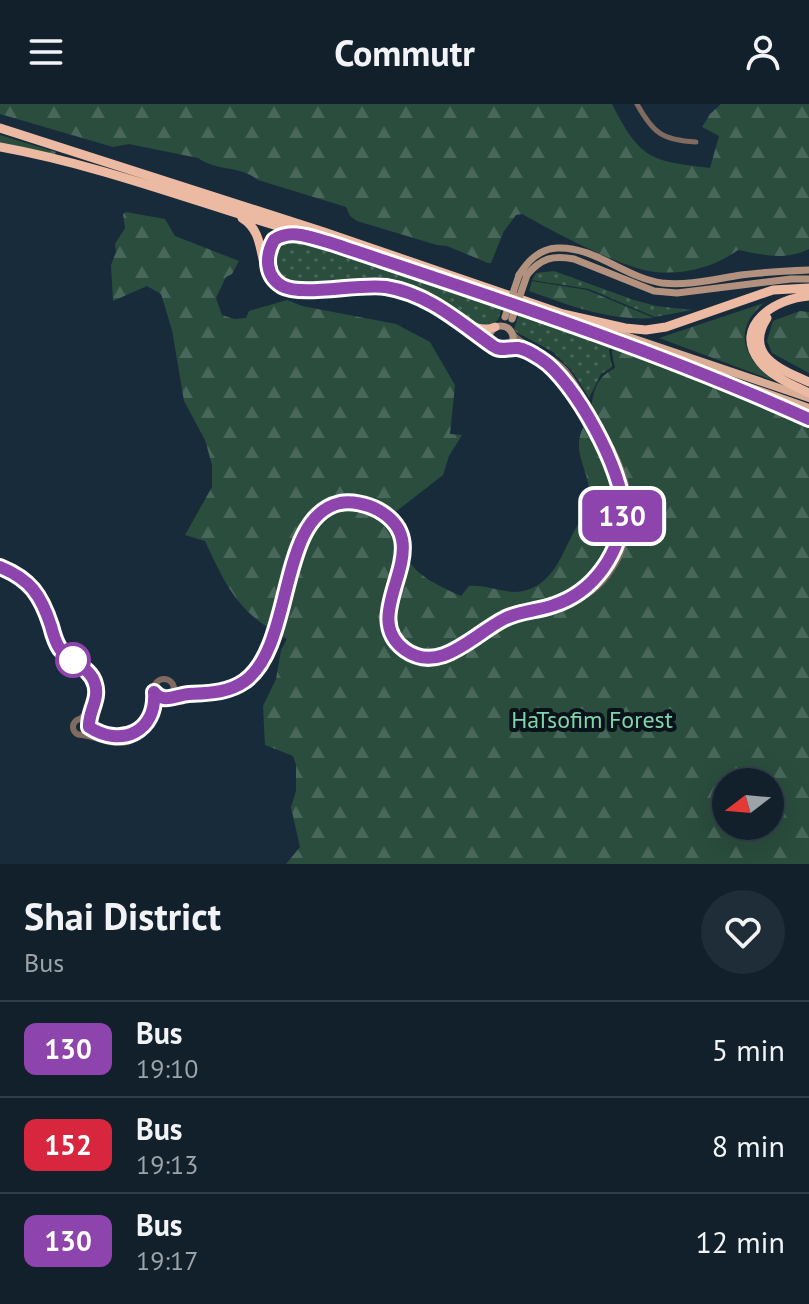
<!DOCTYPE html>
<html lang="en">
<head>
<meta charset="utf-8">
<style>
	:root { --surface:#12202c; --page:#1f2d38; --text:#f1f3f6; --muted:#9ca3a9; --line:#313e48 }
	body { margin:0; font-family:"PT Sans",sans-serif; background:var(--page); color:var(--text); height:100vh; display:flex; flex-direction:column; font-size:30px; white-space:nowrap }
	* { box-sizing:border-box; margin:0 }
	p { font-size:26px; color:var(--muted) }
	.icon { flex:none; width:44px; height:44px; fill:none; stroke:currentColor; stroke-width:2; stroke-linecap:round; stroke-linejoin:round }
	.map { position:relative; height:760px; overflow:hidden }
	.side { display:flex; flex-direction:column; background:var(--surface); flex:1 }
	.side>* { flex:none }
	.badge { padding:0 16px; border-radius:12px; font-size:28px; line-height:52px }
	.needle { width:52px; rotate:254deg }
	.controls { position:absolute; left:712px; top:664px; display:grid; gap:16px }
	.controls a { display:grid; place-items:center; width:72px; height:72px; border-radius:50%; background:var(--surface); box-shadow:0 8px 32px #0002,0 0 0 2px var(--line); font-size:40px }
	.map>.badge { position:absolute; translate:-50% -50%; box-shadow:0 0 0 4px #fff }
	.round { display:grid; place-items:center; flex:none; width:84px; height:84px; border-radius:42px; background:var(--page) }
	.head { display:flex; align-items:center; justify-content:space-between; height:136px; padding:0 24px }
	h1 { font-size:38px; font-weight:600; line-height:60px }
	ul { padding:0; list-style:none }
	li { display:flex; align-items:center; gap:24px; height:96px; padding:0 24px; border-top:2px solid var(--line) }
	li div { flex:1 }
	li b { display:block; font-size:30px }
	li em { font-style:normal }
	li .badge { min-width:88px; font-weight:700; text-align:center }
	header { display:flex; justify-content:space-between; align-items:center; height:104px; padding:0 24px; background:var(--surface); font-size:36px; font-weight:600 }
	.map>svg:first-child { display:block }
</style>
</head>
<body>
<header><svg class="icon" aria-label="menu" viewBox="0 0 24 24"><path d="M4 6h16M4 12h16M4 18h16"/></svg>Commutr<svg class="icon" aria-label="person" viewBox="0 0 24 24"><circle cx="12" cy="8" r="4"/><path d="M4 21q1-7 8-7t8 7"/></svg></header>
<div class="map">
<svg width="809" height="760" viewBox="0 0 809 760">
	<defs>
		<pattern id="grass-dots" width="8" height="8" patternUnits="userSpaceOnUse" patternTransform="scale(2)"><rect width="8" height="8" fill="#2a4d3d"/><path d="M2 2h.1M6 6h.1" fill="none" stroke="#48675a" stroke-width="1.8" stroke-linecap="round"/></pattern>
		<pattern id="forest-firs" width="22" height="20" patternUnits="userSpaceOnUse" patternTransform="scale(2)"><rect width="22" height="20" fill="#2a4d3d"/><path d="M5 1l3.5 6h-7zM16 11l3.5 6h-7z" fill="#48675a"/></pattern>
	</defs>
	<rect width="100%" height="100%" fill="#182b3a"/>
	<path fill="url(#grass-dots)" d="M295 132 503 201 498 216C477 230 456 207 438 197 424 189 407 182 391 179 364 175 307 189 286 179 276 174 273 164 272 153L278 138Z
		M554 167 634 196 656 202 692 206 655 213 589 185 532 176 536 169Z
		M520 207 611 240 609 247 612 263 601 270 589 294 573 268 553 248 516 228 514 225Z"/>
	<path fill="url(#forest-firs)" fill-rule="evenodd" d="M0 0H612C640 55 650 57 710 64L719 32 702 23 710 10 721 0H809V145C784 157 764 151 738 146 715 163 684 171 655 168 623 165 552 127 522 110L516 111 504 127 491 159H488L447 142 437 141 357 117 350 112 346 103 258 76C240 61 218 68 198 54L129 40 113 43 0 10Z
		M0 31 56 48 55 50 0 40Z
		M126 108 165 115 175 132 239 157 232 170 226 173 216 194 222 211 234 215 246 214 249 207 287 196 302 202 396 220 430 238 455 281 450 330 462 331 449 352 443 371 389 413C408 463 412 470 461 492L469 482C487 480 505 491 523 487 555 480 562 448 576 424 582 413 588 405 589 391 590 374 580 359 579 344 578 331 583 325 587 315 596 292 590 277 615 264L612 249 614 239 809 319V760H286L300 743 291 703 296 687V661L293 652 265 641 263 602 276 575 281 546 287 535C238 509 227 484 205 437L185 431 212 383V361L205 336 184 297 172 226 161 190 147 182 113 197 111 161 116 148 115 140 125 124 123 110ZM726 678H770V722H726Z
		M532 177 587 186 654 214C609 217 571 202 529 187Z
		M764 199C731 226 744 256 775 277L659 234Z
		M800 207 809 208V269L772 249 767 237 773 217Z"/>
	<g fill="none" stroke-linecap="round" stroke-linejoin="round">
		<path stroke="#816b61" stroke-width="5" d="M637 0C653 29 662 36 696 38
			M0 463 16 469 34 484 45 504 56 538 93 575 96 591 89 620
			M78 616 89 607"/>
		<path stroke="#816b61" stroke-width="6" d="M507 244C547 243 569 282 586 313 597 332 611 351 618 373 635 421 608 475 564 497
			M154 585a10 10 0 1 1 20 0a10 10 0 1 1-20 0Z
			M171 592C195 588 220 593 241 579 296 545 277 416 338 400 351 396 367 400 378 407 442 444 353 511 406 546 414 552 424 555 434 554 464 549 485 520 513 511 538 503 566 504 588 490 602 481 612 467 619 453 642 403 623 360 597 317 587 300 578 282 565 266 550 249 518 240 512 229
			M73 623a8 8 0 1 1 16 0a8 8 0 1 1-16 0Z
			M89 623C121 643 157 629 154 588
			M82 631C95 632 107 640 119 639 150 638 148 608 168 594"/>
		<path stroke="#b3917f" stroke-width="7" d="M519 171C528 157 539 145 557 144 594 142 626 174 662 179 688 182 715 175 741 171 764 168 786 167 809 166
			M527 171C541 154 553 151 574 155L654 187 677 189 791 175H809
			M489 234a12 12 0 1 1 24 0a12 12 0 1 1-24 0Z"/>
		<path stroke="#daad97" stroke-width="8" d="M590 220 809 294
			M726 275 809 304"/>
		<path stroke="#ecbaa2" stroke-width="9" d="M0 24 324 128 563 210 625 224 646 226 666 223 773 186 809 184
			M0 43C94 60 182 93 274 121 455 177 636 237 809 315
			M242 114C259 124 260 143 264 160
			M296 130 277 134C263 150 265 177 288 184 297 187 309 185 319 185 348 183 376 179 405 187 431 195 470 234 495 223
			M809 192C777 194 731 221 760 258 772 273 793 281 809 289
			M767 214C743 251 781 266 809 278
			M469 225 491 240"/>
		<path stroke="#b3917f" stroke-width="7" d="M505 213 519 171
			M512 215 527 171"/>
	</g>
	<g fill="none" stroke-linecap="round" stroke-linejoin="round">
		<defs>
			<path id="line" d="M0 463C30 475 41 491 51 522 53 530 55 538 60 545 70 557 91 564 95 580 100 595 88 608 89 623 121 644 157 628 154 588 163 600 176 591 189 590 209 589 228 589 245 577 295 540 277 413 340 399 352 397 367 400 378 406 443 442 354 509 405 546 440 571 474 530 504 515 519 507 538 507 554 501 594 488 621 449 623 407 624 368 574 276 541 255 535 251 525 245 518 244 508 243 501 248 493 242 459 218 429 190 386 183 359 179 302 193 282 182 265 172 265 152 274 136 291 124 312 134 331 139 492 193 654 245 809 315"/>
		</defs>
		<use href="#line" stroke="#fff" stroke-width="18"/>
		<use href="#line" stroke="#8e44ad" stroke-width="12"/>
	</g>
	<circle fill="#fff" stroke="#8e44ad" stroke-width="4" cx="73" cy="556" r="16"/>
	<g text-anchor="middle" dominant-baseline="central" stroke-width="8" stroke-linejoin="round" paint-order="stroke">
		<g font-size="24" fill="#80d4ac" stroke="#0a1319">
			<text x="592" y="615">HaTsofim Forest</text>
		</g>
	</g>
</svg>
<div class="controls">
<a><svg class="needle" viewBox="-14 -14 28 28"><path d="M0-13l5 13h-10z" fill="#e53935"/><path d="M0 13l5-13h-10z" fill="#9ca3a9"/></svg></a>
</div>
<b class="badge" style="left:622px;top:412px;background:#8e44ad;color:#fff">130</b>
</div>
<section class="side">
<div class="head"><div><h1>Shai District</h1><p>Bus</p></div><a class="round"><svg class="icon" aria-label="heart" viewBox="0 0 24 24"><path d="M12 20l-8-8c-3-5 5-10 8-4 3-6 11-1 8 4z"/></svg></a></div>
<ul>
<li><span class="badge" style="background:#8e44ad;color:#fff">130</span><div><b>Bus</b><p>19:10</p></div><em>5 min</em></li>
<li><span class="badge" style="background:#d7263d;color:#fff">152</span><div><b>Bus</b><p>19:13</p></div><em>8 min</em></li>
<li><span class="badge" style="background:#8e44ad;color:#fff">130</span><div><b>Bus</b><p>19:17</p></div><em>12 min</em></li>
</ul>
</section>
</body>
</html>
